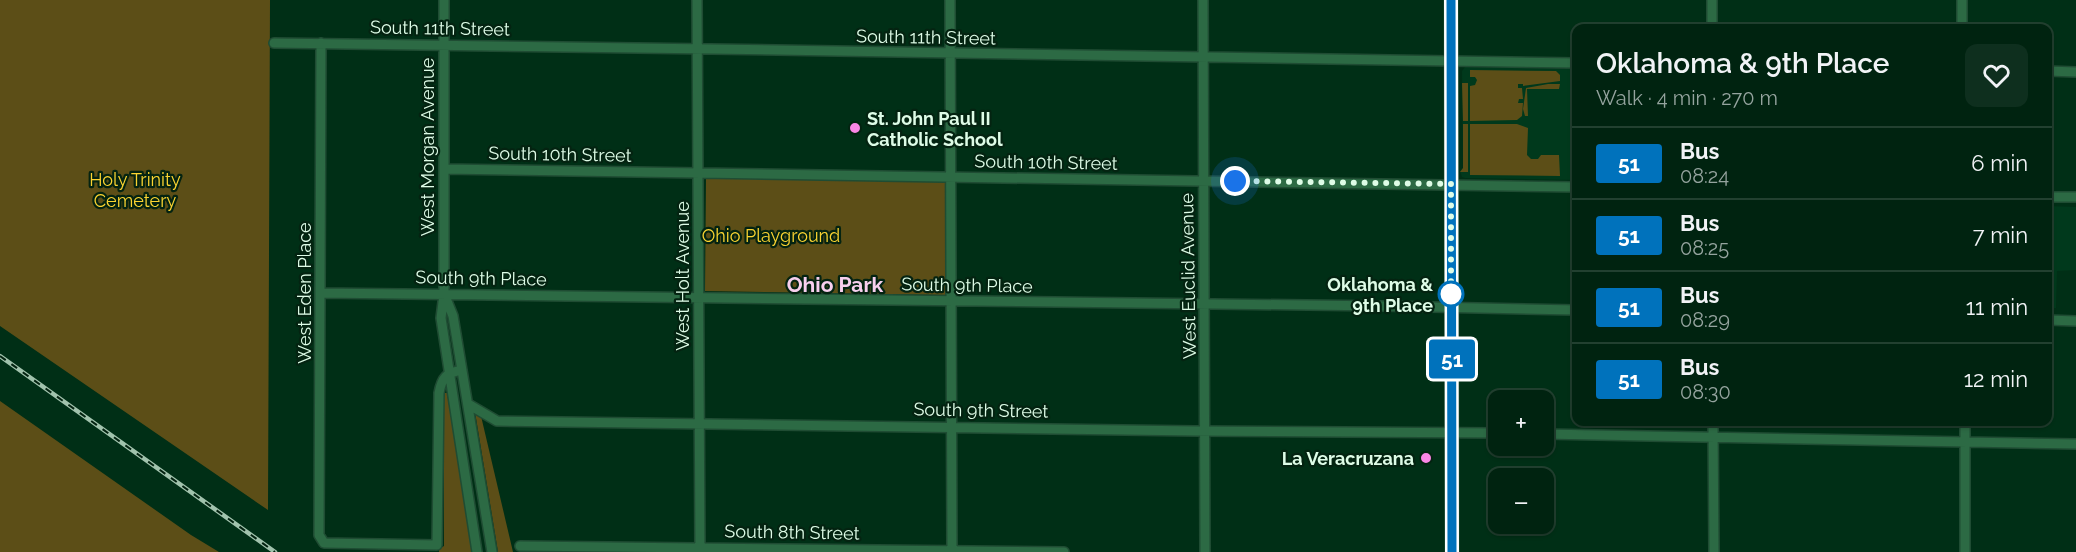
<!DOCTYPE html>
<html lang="en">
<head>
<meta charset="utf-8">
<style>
	:root { --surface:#002310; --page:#0e2f1e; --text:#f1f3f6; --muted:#95a49f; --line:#224030 }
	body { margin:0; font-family:Raleway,sans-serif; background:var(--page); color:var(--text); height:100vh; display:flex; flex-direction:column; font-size:22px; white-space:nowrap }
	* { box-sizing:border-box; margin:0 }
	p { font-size:20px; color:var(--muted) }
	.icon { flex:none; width:33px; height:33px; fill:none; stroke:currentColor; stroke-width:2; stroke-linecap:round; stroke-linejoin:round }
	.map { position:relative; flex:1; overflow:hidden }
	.details { position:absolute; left:1572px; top:24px; width:480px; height:402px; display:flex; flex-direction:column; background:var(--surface); border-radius:12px; box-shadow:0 2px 4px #0004,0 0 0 2px var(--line) }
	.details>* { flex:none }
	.badge { padding:0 12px; border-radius:4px; font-size:21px; line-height:39px }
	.fabs { position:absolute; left:1488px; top:390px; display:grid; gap:12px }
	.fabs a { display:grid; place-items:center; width:66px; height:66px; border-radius:12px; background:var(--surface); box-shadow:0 2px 4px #0004,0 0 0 2px var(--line); font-size:30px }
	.you { position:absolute; width:30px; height:30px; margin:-15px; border:4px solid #fff; border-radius:50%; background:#1a73e8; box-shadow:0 0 0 9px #1a73e833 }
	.map>.badge { position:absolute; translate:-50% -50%; box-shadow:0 0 0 3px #fff }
	.round { display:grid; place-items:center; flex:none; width:63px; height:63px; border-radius:12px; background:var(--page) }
	.summary { display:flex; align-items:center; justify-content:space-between; height:102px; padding:0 24px }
	h1 { font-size:28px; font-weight:600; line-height:45px }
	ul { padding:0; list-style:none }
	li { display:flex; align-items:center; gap:18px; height:72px; padding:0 24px; border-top:2px solid var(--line) }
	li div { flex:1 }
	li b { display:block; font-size:22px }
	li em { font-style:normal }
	li .badge { min-width:66px; font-weight:700; text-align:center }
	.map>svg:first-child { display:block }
</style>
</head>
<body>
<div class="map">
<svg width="2076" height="552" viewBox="0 0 2076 552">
	<rect width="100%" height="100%" fill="#002f16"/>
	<path fill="#00391c" d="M1465 67 1576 69V180L1465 178 1462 177 1460 171 1463 168 1462 71Z
		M2048 206 2076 207V270L2057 271 2056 308H2048Z"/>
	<path fill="#5c4e17" d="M0 0H270L268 510 0 326Z
		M1470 70 1556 71 1560 75V81L1523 86V84H1518V88H1522L1523 99H1519L1518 103H1523L1522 116 1517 120 1470 121V86L1475 85 1477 80 1475 77H1470Z
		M1462 83H1468V121H1463Z
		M1548 84H1560L1559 89H1527L1528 116H1525L1523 109 1526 88Z
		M1463 124H1468V172H1460L1463 168Z
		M1470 124H1517L1528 128 1527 155 1531 159H1538L1541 155H1559L1560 176 1470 175Z
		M706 178 946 181 945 295 705 291Z
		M444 393H447L473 552H439V549L444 546Z
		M0 401 191 535 219 552H0Z
		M475 412 481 416 513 552H498Z"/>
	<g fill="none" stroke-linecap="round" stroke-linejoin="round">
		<defs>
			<path id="minor" d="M444 0V294L441 318 477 552
				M697 0 700 552
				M950 0 952 552
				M1203 0 1205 552
				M1962 0V28
				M1712 28V0
				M274 43C708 50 1142 53 1576 63
				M321 43 319 535 324 543 437 545 439 393C442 377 446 373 462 370
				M2048 71 2076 72
				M444 169 1576 187
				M2048 197H2076
				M320 293 1383 306 1576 310
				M445 296 453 316 492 552
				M2048 320 2076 321
				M468 404 497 421 1196 431 1498 433
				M1713 422 1714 552
				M1965 422V552
				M1544 434 2076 444
				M520 546 1064 552"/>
			<path id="major" d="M1451 0 1452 552"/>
		</defs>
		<use href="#minor" stroke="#1f4c33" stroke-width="12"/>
		<use href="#major" stroke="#1f4c33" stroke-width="15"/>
		<use href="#minor" stroke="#2c6a44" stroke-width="9"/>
		<use href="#major" stroke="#3da86a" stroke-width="12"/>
		<defs>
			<path id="rail" d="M0 356 275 552"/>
		</defs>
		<use href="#rail" stroke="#a1c3ad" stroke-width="4.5"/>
		<use href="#rail" stroke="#042311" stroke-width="2" stroke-dasharray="7" stroke-linecap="butt"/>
	</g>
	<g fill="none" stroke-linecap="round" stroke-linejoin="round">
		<defs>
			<path id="line" d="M1451 0 1452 552"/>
		</defs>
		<use href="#line" stroke="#fff" stroke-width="14"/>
		<use href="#line" stroke="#0072bc" stroke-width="9"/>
		<path stroke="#defce7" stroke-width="6" stroke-dasharray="0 10.8" d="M1235 181 1451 184V298V294"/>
	</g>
	<g fill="#fb87e6" stroke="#042311" stroke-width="2">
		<circle cx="855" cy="128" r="6"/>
		<circle cx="1426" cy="458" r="6"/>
	</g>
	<circle fill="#fff" stroke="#0072bc" stroke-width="3" cx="1451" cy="294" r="12"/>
	<g text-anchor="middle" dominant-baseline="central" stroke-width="4.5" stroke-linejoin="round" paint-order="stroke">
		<g font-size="18" fill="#defce7" stroke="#042311">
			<text transform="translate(440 28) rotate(1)">South 11th Street</text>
			<text transform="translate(926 37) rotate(1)">South 11th Street</text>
			<text transform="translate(427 147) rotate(-90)">West Morgan Avenue</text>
			<text transform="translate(560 154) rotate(1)">South 10th Street</text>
			<text transform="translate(1046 162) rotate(1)">South 10th Street</text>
			<text transform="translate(682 276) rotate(-90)">West Holt Avenue</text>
			<text transform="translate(1188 276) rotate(-91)">West Euclid Avenue</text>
			<text transform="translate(481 278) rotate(1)">South 9th Place</text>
			<text transform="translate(967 285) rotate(1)">South 9th Place</text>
			<text transform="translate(304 293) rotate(-90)">West Eden Place</text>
			<text transform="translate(981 410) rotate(1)">South 9th Street</text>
			<text transform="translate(792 532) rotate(1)">South 8th Street</text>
		</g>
		<g font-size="18" font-weight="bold" fill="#defce7" stroke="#042311" text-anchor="start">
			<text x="867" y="118">St. John Paul II<tspan x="867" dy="21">Catholic School</tspan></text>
			<text x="1414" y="458" text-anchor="end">La Veracruzana</text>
		</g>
		<g font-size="18" fill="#fbd431" stroke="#042311">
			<text x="135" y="179">Holy Trinity<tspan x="135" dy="21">Cemetery</tspan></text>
			<text x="771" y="235">Ohio Playground</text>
		</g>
		<g font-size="18" font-weight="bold" fill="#defce7" stroke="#042311" text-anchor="end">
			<text x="1433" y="284">Oklahoma &amp;<tspan x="1433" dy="21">9th Place</tspan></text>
		</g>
		<g font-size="21" font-weight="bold" fill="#f7cfee" stroke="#042311">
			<text x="835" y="284">Ohio Park</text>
		</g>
	</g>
</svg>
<div class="fabs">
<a>+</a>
<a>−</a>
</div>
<div class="you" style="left:1235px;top:181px"></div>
<b class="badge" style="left:1452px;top:359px;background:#0072bc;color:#fff">51</b>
<section class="details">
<div class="summary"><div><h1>Oklahoma &amp; 9th Place</h1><p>Walk · 4 min · 270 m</p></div><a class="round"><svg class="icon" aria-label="heart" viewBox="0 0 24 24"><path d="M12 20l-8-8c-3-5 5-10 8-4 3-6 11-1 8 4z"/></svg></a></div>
<ul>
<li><span class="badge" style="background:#0072bc;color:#fff">51</span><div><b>Bus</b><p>08:24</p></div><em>6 min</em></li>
<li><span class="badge" style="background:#0072bc;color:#fff">51</span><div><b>Bus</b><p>08:25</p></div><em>7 min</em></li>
<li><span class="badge" style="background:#0072bc;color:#fff">51</span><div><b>Bus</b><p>08:29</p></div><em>11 min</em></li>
<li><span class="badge" style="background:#0072bc;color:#fff">51</span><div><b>Bus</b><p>08:30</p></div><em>12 min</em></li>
</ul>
</section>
</div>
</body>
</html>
